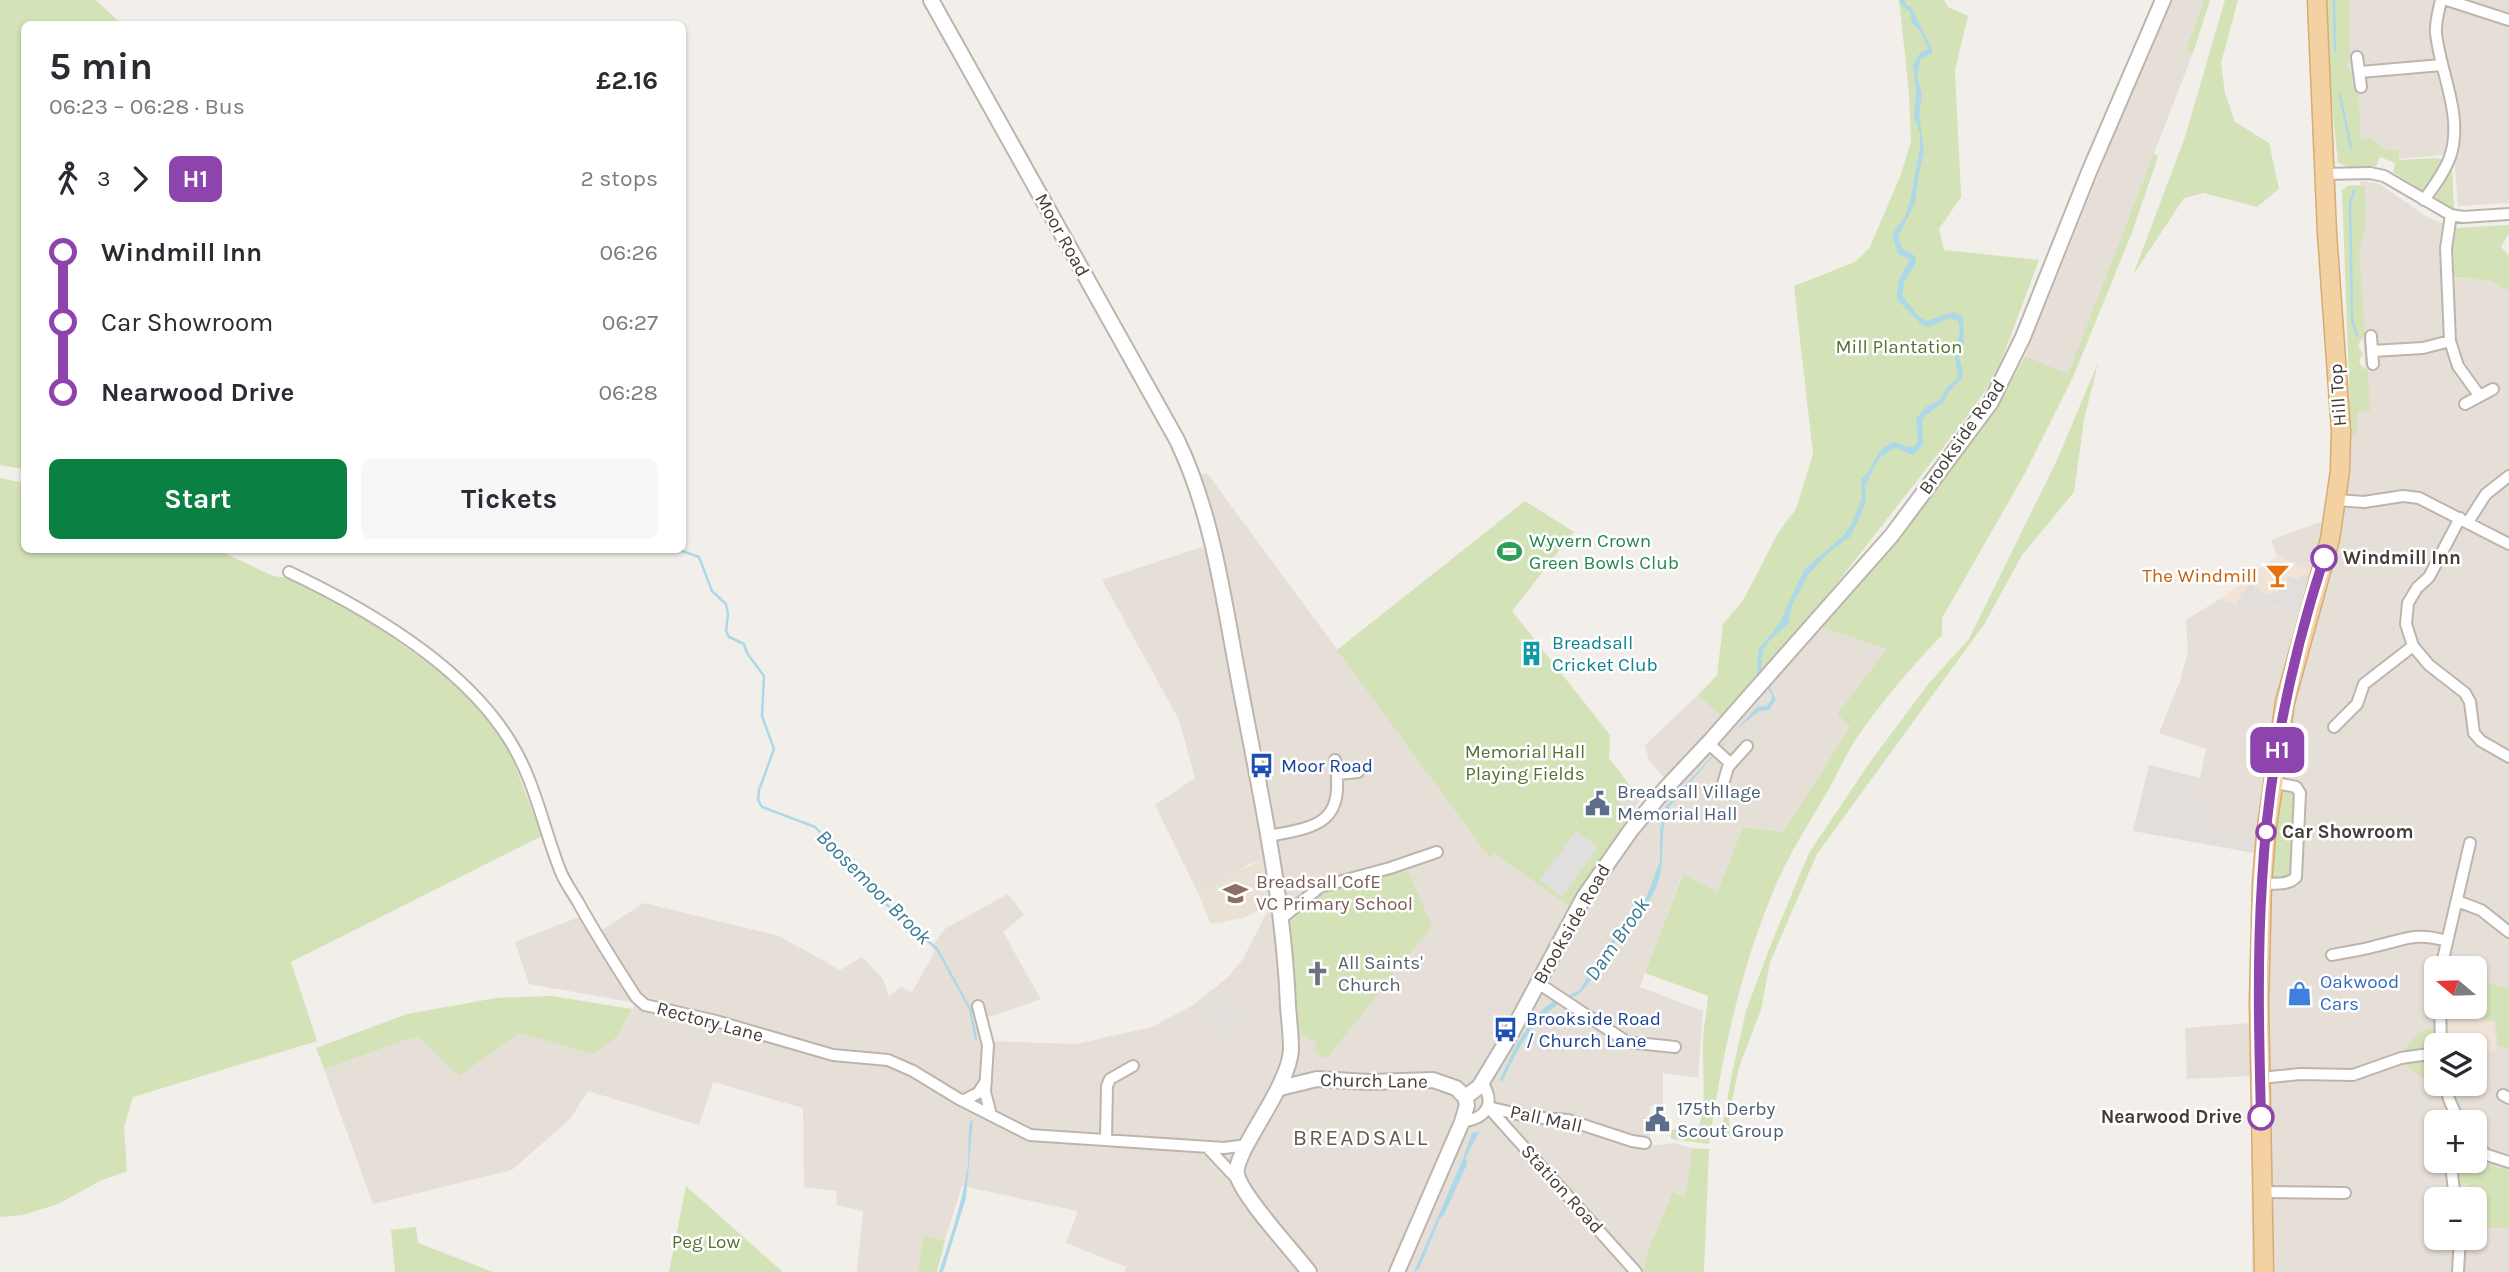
<!DOCTYPE html>
<html lang="en">
<head>
<meta charset="utf-8">
<style>
	:root { --surface:#fff; --page:#f7f7f7; --text:#2b2b33; --muted:#7c7c81; --accent:#0b8043 }
	body { margin:0; font-family:Karla,sans-serif; background:var(--page); color:var(--text); height:100vh; display:flex; flex-direction:column; font-size:26px; white-space:nowrap }
	* { box-sizing:border-box; margin:0 }
	p { font-size:23px; color:var(--muted) }
	.icon { flex:none; width:38px; height:38px; fill:none; stroke:currentColor; stroke-width:2; stroke-linecap:round; stroke-linejoin:round }
	.map { position:relative; flex:1; overflow:hidden }
	.panel { position:absolute; left:21px; top:21px; width:665px; height:532px; display:flex; flex-direction:column; background:var(--surface); border-radius:10px; box-shadow:0 2px 5px #0004 }
	.panel>* { flex:none }
	.badge { padding:0 14px; border-radius:10px; font-size:24px; line-height:46px }
	.needle { width:46px; rotate:289deg }
	.tools { position:absolute; left:2424px; top:956px; display:grid; gap:14px }
	.tools a { display:grid; place-items:center; width:63px; height:63px; border-radius:10px; background:var(--surface); box-shadow:0 2px 5px #0004; font-size:35px }
	.map>.badge { position:absolute; translate:-50% -50%; box-shadow:0 0 0 4px #fff }
	.legs { display:flex; align-items:center; gap:10px; height:77px; padding:0 28px; font-size:23px }
	.legs p { margin-inline-start:auto }
	.overview { display:flex; align-items:center; justify-content:space-between; height:119px; padding:0 28px }
	h1 { font-size:38px; font-weight:700; line-height:52px }
	.primary-button { display:flex; gap:14px; margin-top:auto; padding:14px 28px }
	.primary-button a { flex:1; height:80px; border-radius:10px; background:var(--accent); color:#fff; font-size:28px; font-weight:700; line-height:80px; text-align:center }
	.primary-button a+a { background:var(--page); color:var(--text) }
	ul { padding:0 28px; list-style:none }
	li { display:flex; align-items:center; gap:24px; height:70px; font-size:26px }
	li i { display:grid; place-items:center; width:10px; height:100%; margin:0 9px; background:currentColor }
	li i::after { content:''; width:18px; height:18px; margin:-9px; border:5px solid; border-radius:50%; background:var(--surface) }
	li p { margin-inline-start:auto }
	li:first-child i { background:linear-gradient(#0000 50%,currentColor 0) }
	li:last-child i { background:linear-gradient(currentColor 50%,#0000 0) }
	.map>svg:first-child { display:block }
</style>
</head>
<body>
<div class="map">
<svg width="2509" height="1272" viewBox="0 0 2509 1272">
	<rect width="100%" height="100%" fill="#f2eee9"/>
	<path fill="#e6dfd8" fill-rule="evenodd" d="M2169 0H2204L2186 50 2193 53 2068 375 2025 356Z
		M2347 0H2509V203L2458 206 2454 154 2398 159 2362 146 2348 73Z
		M2360 181 2380 184 2427 217 2452 227 2454 278 2486 280 2509 290V1272H2252L2251 1076 2187 1079 2185 1028 2249 1023 2254 842 2205 833 2195 800 2206 749 2159 733 2180 681 2188 651 2186 620 2220 599 2262 612 2311 571 2277 556 2271 540 2339 515 2351 473 2350 410 2367 409 2358 247ZM2436 968H2474V1006H2436ZM2436 1045H2474V1083H2436ZM2436 1122H2474V1160H2436ZM2436 1199H2474V1237H2436Z
		M1207 473 1490 857 1494 852 1583 915 1644 824 1675 789 1649 761 1645 745 1698 695 1723 718 1819 626 1888 649 1837 714 1850 727 1783 832 1743 827 1717 892 1682 875 1640 987 1703 1011 1698 1078 1663 1073V1105L1650 1106V1146L1674 1143 1692 1148 1685 1198 1673 1193 1650 1246 1642 1272H1124L1127 1267 1066 1243 1078 1211 962 1186 945 1240 923 1236 918 1272H857L863 1211 837 1205 836 1191 804 1187 803 1108 713 1082 699 1125 588 1091 570 1119 512 1170 373 1204 324 1069 418 1036 459 1075 519 1033 593 1054 617 1037 636 1003 529 984 515 942 579 917 591 937 644 903 779 936 840 970 862 957 883 979 889 996 901 987 912 992 935 951 932 946 946 928 1008 894 1024 915 1003 932 1041 999 986 1018 991 1041 1076 1044 1152 1027 1193 1005 1228 977 1243 959 1271 904 1263 859 1249 864 1199 895 1155 805 1195 778 1179 720 1102 580 1217 542 1200 475Z"/>
	<path fill="#f2e3d7" d="M2277 556 2311 570 2299 614 2274 606 2263 612 2220 599Z
		M2475 995 2481 996 2482 1022H2494L2497 1051 2475 1052 2474 1045H2448L2447 1006H2474Z"/>
	<path fill="#e2deda" d="M2149 765 2200 778 2195 800 2211 805 2206 833 2254 842V853L2133 831Z"/>
	<path fill="#eae1d5" d="M1263 859 1271 904 1244 918 1211 924 1199 895 1225 877Z"/>
	<path fill="#d4e2b7" d="M0 0H96L121 24H24V469L0 465Z
		M1899 0H1944L1948 7 1968 16 1955 70 1961 197 1939 229 1944 250 2039 260 1996 375 1966 418 1809 619 1723 718 1698 695 1717 675 1723 624 1744 599 1778 533 1796 509 1813 454 1794 286 1855 262 1870 247 1901 174 1911 142 1909 92Z
		M2204 0H2210L2193 53 2186 50Z
		M2225 0H2238L2221 63 2225 93 2235 122 2269 143 2279 189 2257 207 2204 193 2184 198 2133 275 2185 137Z
		M2326 0H2350V55L2347 65 2352 73 2351 83 2358 92 2361 141 2371 138 2386 150H2398L2399 160 2437 158 2443 160 2426 188 2421 190 2393 172 2395 163 2380 157 2376 166 2349 167 2338 163 2328 67Z
		M2154 153 2158 157 2131 235 2073 377 2024 475 1942 618V635C1913 665 1884 699 1860 733 1848 750 1839 770 1829 789 1810 821 1790 852 1775 887 1740 969 1722 1056 1709 1144L1671 1139V1130L1699 1127C1707 1101 1702 1073 1703 1045 1703 1028 1707 1012 1708 996L1645 973 1683 874 1717 892 1743 827 1783 832 1850 727 1837 714 1887 649 1819 626 1898 540 1998 407 2025 356 2068 374Z
		M2452 165 2454 210 2444 207 2434 200Z
		M2349 185 2365 186V230L2359 250 2365 334 2358 345 2363 354 2359 360 2361 366 2368 371 2370 411 2358 412 2357 435H2351L2342 190Z
		M2509 225V233L2501 247 2509 255V291L2490 281 2454 277 2453 247 2456 228Z
		M2098 363 2084 420 2074 492 2022 555 1985 623 1817 854 1770 962 1761 1010 1739 1067 1729 1116 1730 1136 1724 1138 1721 1135 1732 1073 1746 1011 1771 944 1809 853 1868 765 1929 683 1969 639 2057 460Z
		M0 478 24 483V550H218L273 576 289 578 331 598 362 616 439 671 499 724 542 836 291 962 317 1041 133 1097 124 1127 127 1171 100 1181 58 1204 23 1215 0 1217Z
		M1525 501 1574 532 1512 611 1610 735 1609 758 1632 788 1642 797 1569 906 1494 853 1490 858 1337 650Z
		M2280 789 2295 791 2291 874 2282 879 2269 876Z
		M1408 871 1432 926 1326 1059 1314 1051 1317 1043 1296 1031 1290 923 1319 896 1340 886Z
		M2475 980 2509 989V1049L2498 1045 2495 1020 2486 1021 2485 999 2475 994Z
		M552 996 632 1009 617 1037 593 1054 519 1033 459 1076 418 1036 324 1069 316 1048 407 1014 496 998Z
		M2435 1028C2435 1050 2425 1051 2405 1051 2410 1039 2421 1029 2435 1028Z
		M2423 1060 2428 1061 2436 1067V1080C2424 1079 2412 1073 2406 1062Z
		M1692 1148 1709 1149 1704 1272H1642L1650 1246 1673 1192 1685 1198Z
		M2475 1154 2494 1167 2509 1169V1228H2488L2479 1224 2475 1227 2474 1199H2469L2467 1184H2460L2459 1160H2474Z
		M686 1186 783 1272H669Z
		M416 1227 418 1243 493 1272H395L391 1230Z
		M923 1236 945 1240 937 1272H918Z"/>
	<path fill="#e1dfdd" d="M2306 574 2309 575 2298 613 2274 605 2262 612 2237 604 2241 594 2250 584 2267 595 2281 590 2289 576 2296 579Z
		M1632 788 1642 797 1630 813 1619 803Z
		M1576 831 1598 847 1562 897 1540 880Z
		M1218 997 1243 1022 1230 1035 1205 1008Z"/>
	<path fill="#add8e8" d="M1899 0H1904L1906 5 1911 7 1932 49V53L1920 60 1917 75 1922 95 1919 113 1924 152 1919 173 1915 203 1898 236 1902 248 1915 256 1916 263 1905 280 1902 295 1917 315 1927 321 1953 312 1963 317 1964 343 1959 357 1963 371 1962 378 1948 393 1944 402 1925 416 1922 422 1923 444 1913 455 1895 448 1879 458 1865 486 1866 502 1851 536 1827 554 1808 575 1792 605 1788 624 1770 640 1763 650 1761 668 1776 700 1769 710 1759 711 1736 730 1671 805C1658 826 1666 855 1659 879 1651 908 1625 926 1609 950 1599 963 1594 979 1582 991 1578 995 1574 997 1568 999L1565 997 1579 991 1605 949 1645 901 1660 861V829L1666 806 1757 707 1766 706 1771 701 1772 695 1757 673 1758 650 1779 624 1804 570 1843 536 1851 525 1862 498 1861 479C1876 469 1871 452 1893 442L1909 447 1915 446 1918 440 1916 419 1919 415 1927 406 1940 400 1945 390 1958 377 1955 359 1960 329 1958 321 1949 318 1929 327 1922 325 1897 299 1898 282 1909 261 1908 258 1898 254 1892 234 1905 217 1911 197 1920 147V133L1914 117 1916 92 1913 65 1920 53 1928 49 1921 32 1912 23 1910 12 1902 6Z
		M1554 1001 1559 1004C1529 1022 1517 1052 1502 1082L1500 1080C1510 1055 1530 1015 1554 1001Z
		M973 1120 966 1198 943 1272H939C950 1239 961 1206 967 1171 970 1155 967 1138 970 1122Z
		M1480 1131 1466 1157 1467 1164 1444 1215 1440 1218 1419 1269 1414 1272 1462 1161 1472 1133Z"/>
	<g fill="none" stroke-linecap="round" stroke-linejoin="round">
		<path stroke="#add8e8" stroke-width="2.5" d="M2334 0 2335 51
			M2340 95 2351 148
			M2354 191 2350 203 2352 320 2357 335
			M679 550 699 557 712 591 726 604 728 614 726 631 729 637 744 644 747 653 764 676 762 716 774 749 759 790 758 800 762 807 815 827 858 871 868 878 874 889 886 904 937 949 970 1009 976 1039"/>
		<defs>
			<path id="minor" d="M2447 0 2509 20
				M2357 57 2361 87
				M2360 72 2442 65
				M2324 174 2370 173 2384 176 2451 215 2463 217 2509 214
				M2424 200C2434 186 2444 173 2450 157 2464 116 2440 73 2436 33 2435 22 2439 10 2441 0
				M2451 215 2446 248 2450 341 2458 366 2479 395
				M2371 336 2373 364
				M2372 351 2423 348 2450 341
				M2465 404 2493 389
				M2337 500 2364 502 2403 496 2419 498 2509 544
				M2460 518 2429 577 2417 588 2408 603 2406 624 2413 646 2429 665 2465 693 2470 702 2474 733 2481 741 2509 757
				M2468 522 2486 494 2509 476
				M289 572C367 609 464 666 510 741 535 781 543 827 560 870 564 881 572 892 578 902 596 935 616 966 636 997L645 1005 716 1021 833 1055 888 1060 913 1071 959 1099 1030 1135 1224 1148 1247 1145
				M2334 727 2357 704 2364 684 2413 646
				M1708 743 1730 763
				M1337 774 1358 772
				M1723 784 1728 767 1747 746
				M1268 836C1321 827 1345 822 1335 760
				M2262 884C2273 883 2289 886 2296 877L2300 793 2296 787 2272 782
				M2457 901 2481 910 2509 932
				M1281 919 1320 887 1390 868 1437 852
				M2332 955C2347 952 2362 950 2376 946 2407 939 2415 932 2447 941
				M2441 968 2470 843
				M1538 983 1627 1042 1675 1047
				M978 1006 988 1045 985 1092 991 1115
				M2440 1006 2441 1045
				M2260 1078 2300 1074 2353 1075 2401 1058 2436 1053
				M2445 1083 2449 1099 2459 1122
				M2503 1095 2509 1098
				M963 1101 978 1093 986 1081
				M1488 1107 1636 1272
				M1488 1107 1530 1117 1568 1120 1632 1141 1645 1143
				M1462 1122C1487 1118 1496 1104 1482 1082
				M1106 1139 1107 1086 1110 1079 1133 1066
				M2474 1144 2487 1155 2509 1162
				M1207 1147 1239 1181
				M2454 1160 2452 1174 2455 1199
				M2264 1192 2345 1193
				M2458 1272 2460 1237"/>
			<path id="tertiary" d="M931 0 1177 440C1214 517 1224 604 1240 686 1260 792 1284 899 1288 1006 1289 1020 1291 1035 1291 1049 1290 1087 1233 1152 1237 1174 1240 1194 1294 1252 1309 1272
				M1280 1088 1317 1079 1370 1082 1433 1080 1456 1088 1465 1097
				M1465 1097 1479 1087 1508 1039 1584 897 1631 830 1666 788 1712 739 1892 535 1991 402 2023 337 2089 172 2163 0
				M1397 1272 1462 1122 1467 1105 1465 1097"/>
			<path id="primary" d="M2264 1272 2259 1002 2262 884 2266 834 2285 702 2330 539 2340 471 2341 431 2327 233 2317 0"/>
		</defs>
		<use href="#minor" stroke="#bdb5ad" stroke-width="14"/>
		<use href="#tertiary" stroke="#bdb5ad" stroke-width="18"/>
		<use href="#primary" stroke="#d6ab74" stroke-width="21"/>
		<use href="#minor" stroke="#fff" stroke-width="10"/>
		<use href="#tertiary" stroke="#fff" stroke-width="14"/>
		<use href="#primary" stroke="#f3d1a2" stroke-width="18"/>
	</g>
	<g fill="none" stroke-linecap="round" stroke-linejoin="round">
		<defs>
			<path id="line-1" d="M2261 1117C2259 1039 2257 960 2262 882 2268 772 2290 663 2324 558"/>
		</defs>
		<use href="#line-1" stroke="#fff" stroke-width="16"/>
		<use href="#line-1" stroke="#8e44ad" stroke-width="10"/>
	</g>
	<defs>
		<symbol id="stadium-bare" viewBox="-9 -9 18 18"><path d="M0-5a6.5 5 0 1 0 0 10a6.5 5 0 1 0 0-10ZM-3.5-1.8h7v3.6h-7Z" fill="#2e9e5b" stroke="#fff" stroke-width="2.5" paint-order="stroke"/></symbol>
		<symbol id="bar-bare" viewBox="-9 -9 18 18"><path d="M-6-5H6L.8 .8V4.5H3.5V6h-7V4.5H-.8V.8Z" fill="#e8710a" stroke="#fff" stroke-width="2.5" paint-order="stroke"/></symbol>
		<symbol id="building-bare" viewBox="-9 -9 18 18"><path d="M-4-6H4V6H1V3H-1V6H-4ZM-2.5-4.3h1.7v1.8h-1.7ZM.8-4.3h1.7v1.8H.8ZM-2.5-1h1.7V.8h-1.7ZM.8-1h1.7V.8H.8Z" fill="#0f9aa8" stroke="#fff" stroke-width="2.5" paint-order="stroke"/></symbol>
		<symbol id="bus-bare" viewBox="-9 -9 18 18"><path d="M-5-6H5V4H4V6H2V4H-2V6H-4V4H-5ZM-3.5-4V0h7V-4ZM-3.5 1.2v1.5H-2V1.2ZM2 1.2v1.5H3.5V1.2Z" fill="#1a4fb4" stroke="#fff" stroke-width="2.5" paint-order="stroke"/></symbol>
		<symbol id="civic-bare" viewBox="-9 -9 18 18"><path d="M-.6-6.5H3V-4.5H.6V-3L4-1V1h2V6H-6V1h2V-1L-.6-3ZM-1.2 2.5V6h2.4V2.5Z" fill="#5c6f8a" stroke="#fff" stroke-width="2.5" paint-order="stroke"/></symbol>
		<symbol id="school-bare" viewBox="-9 -9 18 18"><path d="M0-5L7-2L0 1L-7-2ZM-4 1L0 2.5L4 1V4Q0 6-4 4Z" fill="#8d6e63" stroke="#fff" stroke-width="2.5" paint-order="stroke"/></symbol>
		<symbol id="church-bare" viewBox="-9 -9 18 18"><path d="M-1.2-6h2.4v3.5h3.3v2.4h-3.3V6h-2.4V-.1h-3.3v-2.4h3.3Z" fill="#6b7280" stroke="#fff" stroke-width="2.5" paint-order="stroke"/></symbol>
		<symbol id="shop-bare" viewBox="-9 -9 18 18"><path d="M-5-2.5h2.3a2.7 3.5 0 0 1 5.4 0H5L5.5 6h-11ZM-1.5-2.5h3a1.5 2.3 0 0 0-3 0Z" fill="#3f7fe0" stroke="#fff" stroke-width="2.5" paint-order="stroke"/></symbol>
	</defs>
	<g fill-rule="evenodd">
		<use href="#stadium-bare" x="1492" y="534" width="35" height="35"/>
		<use href="#bar-bare" x="2260" y="558" width="35" height="35"/>
		<use href="#building-bare" x="1514" y="636" width="35" height="35"/>
		<use href="#bus-bare" x="1244" y="748" width="35" height="35"/>
		<use href="#civic-bare" x="1580" y="786" width="35" height="35"/>
		<use href="#school-bare" x="1218" y="876" width="35" height="35"/>
		<use href="#church-bare" x="1300" y="956" width="35" height="35"/>
		<use href="#shop-bare" x="2282" y="976" width="35" height="35"/>
		<use href="#bus-bare" x="1488" y="1012" width="35" height="35"/>
		<use href="#civic-bare" x="1640" y="1102" width="35" height="35"/>
	</g>
	<g fill="#fff" stroke="#8e44ad" stroke-width="3.5">
		<circle cx="2324" cy="558" r="12"/>
		<circle cx="2266" cy="832" r="9"/>
		<circle cx="2261" cy="1117" r="12"/>
	</g>
	<g text-anchor="middle" dominant-baseline="central" stroke-width="5" stroke-linejoin="round" paint-order="stroke">
		<g font-size="19" fill="#453e38" stroke="#fff">
			<text transform="translate(1062 235) rotate(61)">Moor Road</text>
			<text transform="translate(2338 395) rotate(-94)">Hill Top</text>
			<text transform="translate(1962 437) rotate(-55)">Brookside Road</text>
			<text transform="translate(1572 924) rotate(-60)">Brookside Road</text>
			<text transform="translate(710 1022) rotate(15)">Rectory Lane</text>
			<text transform="translate(1374 1081) rotate(1)">Church Lane</text>
			<text transform="translate(1546 1119) rotate(12)">Pall Mall</text>
			<text transform="translate(1562 1189) rotate(48)">Station Road</text>
		</g>
		<g font-size="19" fill="#527132" stroke="#fff">
			<text x="1899" y="347">Mill Plantation</text>
			<text x="1525" y="752">Memorial Hall<tspan x="1525" dy="22">Playing Fields</tspan></text>
			<text x="706" y="1242">Peg Low</text>
		</g>
		<g font-size="19" fill="#27864d" stroke="#fff" text-anchor="start">
			<text x="1529" y="541">Wyvern Crown<tspan x="1529" dy="22">Green Bowls Club</tspan></text>
		</g>
		<g font-size="19" font-weight="bold" fill="#453e38" stroke="#fff" text-anchor="start">
			<text x="2343" y="558">Windmill Inn</text>
			<text x="2282" y="832">Car Showroom</text>
			<text x="2242" y="1117" text-anchor="end">Nearwood Drive</text>
		</g>
		<g font-size="19" fill="#c56008" stroke="#fff" text-anchor="end">
			<text x="2257" y="576">The Windmill</text>
		</g>
		<g font-size="19" fill="#0d838f" stroke="#fff" text-anchor="start">
			<text x="1552" y="643">Breadsall<tspan x="1552" dy="22">Cricket Club</tspan></text>
		</g>
		<g font-size="19" fill="#164399" stroke="#fff" text-anchor="start">
			<text x="1281" y="766">Moor Road</text>
			<text x="1526" y="1019">Brookside Road<tspan x="1526" dy="22">/ Church Lane</tspan></text>
		</g>
		<g font-size="19" fill="#4e5e75" stroke="#fff" text-anchor="start">
			<text x="1617" y="792">Breadsall Village<tspan x="1617" dy="22">Memorial Hall</tspan></text>
			<text x="1677" y="1109">175th Derby<tspan x="1677" dy="22">Scout Group</tspan></text>
		</g>
		<g font-size="19" fill="#785e54" stroke="#fff" text-anchor="start">
			<text x="1256" y="882">Breadsall CofE<tspan x="1256" dy="22">VC Primary School</tspan></text>
		</g>
		<g font-size="19" fill="#5b616d" stroke="#fff" text-anchor="start">
			<text x="1338" y="963">All Saints'<tspan x="1338" dy="22">Church</tspan></text>
		</g>
		<g font-size="19" fill="#366cbe" stroke="#fff" text-anchor="start">
			<text x="2320" y="982">Oakwood<tspan x="2320" dy="22">Cars</tspan></text>
		</g>
		<g font-size="21" font-style="italic" fill="#3a7b96" stroke="#fff">
			<text transform="translate(874 887) rotate(45)">Boosemoor Brook</text>
			<text transform="translate(1617 939) rotate(-55)">Dam Brook</text>
		</g>
		<g font-size="23" letter-spacing="2" fill="#675b51" stroke="#fff">
			<text x="1361" y="1137">BREADSALL</text>
		</g>
	</g>
</svg>
<div class="tools">
<a><svg class="needle" viewBox="-14 -14 28 28"><path d="M0-13l5 13h-10z" fill="#e53935"/><path d="M0 13l5-13h-10z" fill="#7c7c81"/></svg></a>
<a><svg class="icon" aria-label="layers" viewBox="0 0 24 24"><path d="M12 4l9 5-9 5-9-5zM3 14l9 5 9-5"/></svg></a>
<a>+</a>
<a>−</a>
</div>
<b class="badge" style="left:2277px;top:750px;background:#8e44ad;color:#fff">H1</b>
<section class="panel">
<div class="overview"><div><h1>5 min</h1><p>06:23 – 06:28 · Bus</p></div><b>£2.16</b></div>
<div class="legs"><svg class="icon" aria-label="walk" viewBox="0 0 24 24"><circle cx="13" cy="4" r="2"/><path d="M13 8l-2 6 4 7M11 14l-3 7M7 12l3-4h3l4 4"/></svg>3<svg class="icon" aria-label="forward" viewBox="0 0 24 24"><path d="M9 5l7 7-7 7"/></svg><b class="badge" style="background:#8e44ad;color:#fff">H1</b><p>2 stops</p></div>
<ul>
<li><i style="color:#8e44ad"></i><b>Windmill Inn</b><p>06:26</p></li>
<li><i style="color:#8e44ad"></i><span>Car Showroom</span><p>06:27</p></li>
<li><i style="color:#8e44ad"></i><b>Nearwood Drive</b><p>06:28</p></li>
</ul>
<div class="primary-button"><a>Start</a><a>Tickets</a></div>
</section>
</div>
</body>
</html>
